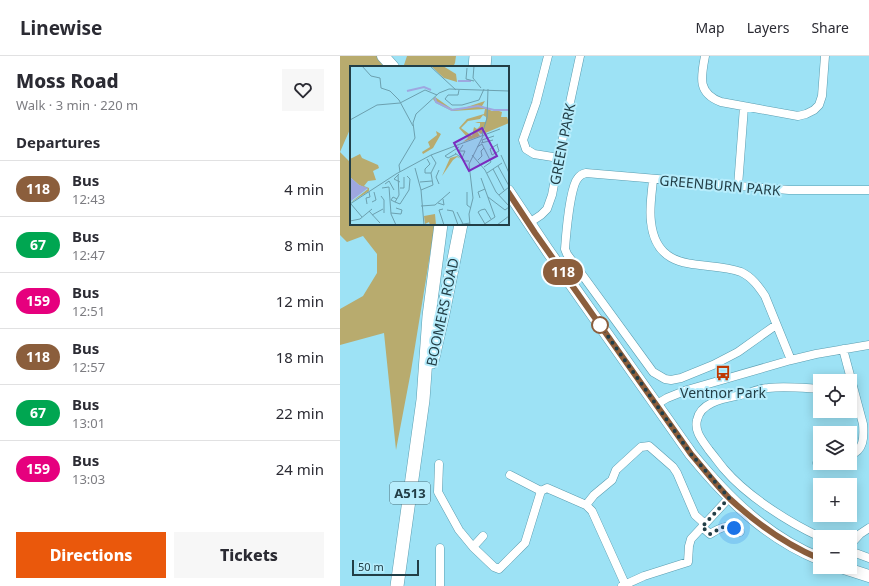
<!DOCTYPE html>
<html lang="en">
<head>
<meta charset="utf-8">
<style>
	:root { --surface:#fff; --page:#f7f7f7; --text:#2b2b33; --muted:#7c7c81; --line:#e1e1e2; --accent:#ea580c }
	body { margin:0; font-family:"Noto Sans",sans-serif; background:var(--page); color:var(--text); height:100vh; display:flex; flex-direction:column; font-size:15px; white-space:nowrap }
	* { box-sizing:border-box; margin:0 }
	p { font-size:13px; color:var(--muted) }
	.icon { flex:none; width:22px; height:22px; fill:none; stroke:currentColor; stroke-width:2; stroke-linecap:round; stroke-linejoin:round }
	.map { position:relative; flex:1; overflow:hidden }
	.drawer { display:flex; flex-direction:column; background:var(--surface); width:340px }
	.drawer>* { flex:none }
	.badge { padding:0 8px; border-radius:13px; font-size:14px; line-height:26px }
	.fabs { position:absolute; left:473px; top:318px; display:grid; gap:8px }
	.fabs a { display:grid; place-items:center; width:44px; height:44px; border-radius:0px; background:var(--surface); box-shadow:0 2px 10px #0003; font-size:20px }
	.scale { position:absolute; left:12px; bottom:10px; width:67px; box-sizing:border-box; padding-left:4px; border:2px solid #223e46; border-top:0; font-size:11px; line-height:14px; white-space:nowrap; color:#223e46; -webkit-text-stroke:3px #b7edfc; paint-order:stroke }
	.you { position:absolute; width:20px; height:20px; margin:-10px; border:3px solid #fff; border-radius:50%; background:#1a73e8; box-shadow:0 0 0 6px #1a73e833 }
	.map>.badge { position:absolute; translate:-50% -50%; box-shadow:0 0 0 2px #fff }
	h2 { padding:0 16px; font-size:15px; line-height:36px }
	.round { display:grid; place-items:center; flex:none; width:42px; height:42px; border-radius:0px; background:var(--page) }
	.head { display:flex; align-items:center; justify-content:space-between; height:68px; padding:0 16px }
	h1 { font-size:19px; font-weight:800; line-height:30px }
	.button { display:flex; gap:8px; margin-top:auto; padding:8px 16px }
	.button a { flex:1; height:46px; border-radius:0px; background:var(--accent); color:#fff; font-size:16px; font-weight:800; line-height:46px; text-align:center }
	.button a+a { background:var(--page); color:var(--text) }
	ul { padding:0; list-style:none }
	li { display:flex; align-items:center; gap:12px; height:56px; padding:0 16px; border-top:1px solid var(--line) }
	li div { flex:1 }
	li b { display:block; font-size:15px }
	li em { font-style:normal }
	li .badge { min-width:44px; font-weight:700; text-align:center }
	header { display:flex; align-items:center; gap:24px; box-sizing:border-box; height:56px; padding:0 20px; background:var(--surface); border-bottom:1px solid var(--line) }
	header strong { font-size:19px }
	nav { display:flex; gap:22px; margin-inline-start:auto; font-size:14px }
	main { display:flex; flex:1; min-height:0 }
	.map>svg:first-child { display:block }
</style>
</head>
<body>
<header>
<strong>Linewise</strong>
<nav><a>Map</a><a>Layers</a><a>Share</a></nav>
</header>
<main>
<section class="drawer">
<div class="head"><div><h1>Moss Road</h1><p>Walk · 3 min · 220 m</p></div><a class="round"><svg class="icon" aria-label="heart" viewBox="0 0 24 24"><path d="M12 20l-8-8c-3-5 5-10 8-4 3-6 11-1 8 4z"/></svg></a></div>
<h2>Departures</h2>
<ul>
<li><span class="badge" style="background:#8b5e3c;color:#fff">118</span><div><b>Bus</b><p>12:43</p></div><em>4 min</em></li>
<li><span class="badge" style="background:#00a651;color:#fff">67</span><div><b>Bus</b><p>12:47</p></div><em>8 min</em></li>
<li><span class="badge" style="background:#e6007e;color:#fff">159</span><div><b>Bus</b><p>12:51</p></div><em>12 min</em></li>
<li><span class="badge" style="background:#8b5e3c;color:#fff">118</span><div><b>Bus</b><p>12:57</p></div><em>18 min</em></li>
<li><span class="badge" style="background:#00a651;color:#fff">67</span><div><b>Bus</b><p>13:01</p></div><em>22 min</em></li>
<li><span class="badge" style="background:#e6007e;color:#fff">159</span><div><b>Bus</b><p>13:03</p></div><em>24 min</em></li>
</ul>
<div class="button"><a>Directions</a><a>Tickets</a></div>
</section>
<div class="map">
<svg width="529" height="530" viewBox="0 0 529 530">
	<rect width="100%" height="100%" fill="#9de2f5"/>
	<path fill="#b8ab6e" d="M0 0H40L48 11H11V71L0 96 11 107V168H95L71 315 56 394 44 277 0 289V253L23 240 37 217V198L23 180 7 186 0 179Z
		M67 0H116L115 7 113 11H68L64 9Z"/>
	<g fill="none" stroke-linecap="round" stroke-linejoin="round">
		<defs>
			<path id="street" d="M208 0 196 47 183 84 186 93 194 98 219 102
				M365 0C361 21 357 37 381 46L458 60 466 58 474 54 479 49 482 40 485 0
				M313 123C312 137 309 152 311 166 317 221 367 203 401 216 412 221 419 231 425 240L451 304
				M398 130 404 51
				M189 167 201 159 207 153 212 139 226 65 240 0
				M436 269 398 296 373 309 341 322 331 324 325 323 313 316 227 198 225 193C226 179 230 131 238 122 240 119 242 118 246 117L449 134H529
				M503 293 523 368C524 381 524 395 510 399
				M480 333C463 332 445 330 428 332 421 332 412 336 405 338 389 342 361 344 357 364 354 376 363 385 369 394 374 400 379 407 384 413 407 440 448 466 480 481
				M317 348 327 342 347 334 451 304 476 298 529 289
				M477 407H480
				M99 408 98 436 119 474 133 491 154 511 159 513 185 487 201 435 207 432 246 449 252 455 285 528
				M170 419 201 435
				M246 449 254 439 272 424 276 414 301 391 309 390 333 411 337 417 355 459 365 468
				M362 471 370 478C382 471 387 467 400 476
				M510 489 520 478 529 472
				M133 491 143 480
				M510 495 529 502
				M100 530V492
				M282 530 304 520 348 506 349 490 351 483 389 442"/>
			<path id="secondary" d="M43 0 53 11
				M168 135 208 195 351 398C387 442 426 481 480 503
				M501 511 529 520"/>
			<path id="primary" d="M135 11 136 0
				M144 11 145 0
				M92 306 103 258 121 168
				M57 530 83 344 89 260 101 168"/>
		</defs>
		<use href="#street" stroke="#5a9db0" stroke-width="9"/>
		<use href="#secondary" stroke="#5a9db0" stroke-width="13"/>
		<use href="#primary" stroke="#5a9db0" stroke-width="14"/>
		<use href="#street" stroke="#fff" stroke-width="8"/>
		<use href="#secondary" stroke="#fff" stroke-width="12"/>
		<use href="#primary" stroke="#fff" stroke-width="13"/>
	</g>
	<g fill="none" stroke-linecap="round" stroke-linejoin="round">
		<defs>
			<path id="line" d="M168 136 195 177 351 398C364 413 376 429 390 443 416 467 447 489 480 503"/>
		</defs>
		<use href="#line" stroke="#fff" stroke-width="9"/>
		<use href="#line" stroke="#8b5e3c" stroke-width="6"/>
		<path stroke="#223e46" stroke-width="4" stroke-dasharray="0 7.2" d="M260 269 351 398 389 442 362 471 370 478 385 470 394 472"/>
	</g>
	<defs>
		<symbol id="bus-bare" viewBox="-9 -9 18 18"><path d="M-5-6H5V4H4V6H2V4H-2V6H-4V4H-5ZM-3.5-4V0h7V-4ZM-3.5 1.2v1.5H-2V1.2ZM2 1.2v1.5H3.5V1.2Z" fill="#bf3800" stroke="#b7edfc" stroke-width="2.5" paint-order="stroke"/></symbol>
	</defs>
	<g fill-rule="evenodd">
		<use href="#bus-bare" x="372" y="306" width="22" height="22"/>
	</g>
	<circle fill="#fff" stroke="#8b5e3c" stroke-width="2" cx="260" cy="269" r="8"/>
	<g text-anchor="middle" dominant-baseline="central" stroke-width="4" stroke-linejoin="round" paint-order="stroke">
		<rect fill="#b7edfc" stroke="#4f727d" stroke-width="1" x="50" y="426" width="40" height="22" rx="3"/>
		<g font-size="13" font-weight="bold" fill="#223e46">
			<text x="70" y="437">A513</text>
		</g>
		<g font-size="14" fill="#223e46" stroke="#b7edfc">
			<text transform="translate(222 88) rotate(-79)">GREEN PARK</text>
			<text transform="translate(380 129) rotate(5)">GREENBURN PARK</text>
			<text transform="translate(102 256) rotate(-78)">BOOMERS ROAD</text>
		</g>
		<g font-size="14" fill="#223e46" stroke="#b7edfc">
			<text x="383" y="336">Ventnor Park</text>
		</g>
	</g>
	<g transform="translate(10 10)">
		<rect width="159" height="159" fill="#9de2f5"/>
		<path d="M81 0H93L106 8 107 16 94 12ZM85 31 102 43 114 42 135 35 132 40 142 45H149L152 46 151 51H157L159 57 133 68 135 63 131 68 127 65 130 70 113 76 118 72 109 62 117 53 134 48 135 43 102 45 86 37 83 33ZM133 49 136 51V56H128L125 57H130V60L127 63 124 61 122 70 111 62 118 55 130 53ZM86 65 91 68 83 82 73 88 72 86 80 81 78 76 87 69ZM10 88 12 92 28 99 29 102 23 105 26 114 18 115 14 120 19 122V125L0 137 18 123 9 119 0 111V93ZM107 90 111 93 107 91 103 94 92 110 100 92ZM85 148 86 159H80L79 156 75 158 74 150Z" fill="#b8ab6e" fill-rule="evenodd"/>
		<path d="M0 111 9 119 18 122 1 135Z" fill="#9ea7e0"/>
		<path fill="none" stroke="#9ea7e0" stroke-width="2" d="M108 15H121M57 25 74 21 81 24M85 32 86 36 102 44 128 40 144 44H159"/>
		<path fill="none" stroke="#6ca0af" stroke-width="1" d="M12 0 21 10 30 12 31 22 40 25 49 34 63 60M80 0 106 24M124 0 123 12 131 22M117 2 116 13 124 15M109 24 108 29H98L95 33 102 39H112L129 34 134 23M50 37 75 24 87 29M0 54 27 39 50 37M132 68 137 52 138 23M131 77 143 74M133 77 132 74 144 70M147 79 149 85 142 89 140 83 148 78M127 81 132 78 141 96 134 101M105 87 115 95H119M106 88 98 92 95 90 109 81M122 89 135 104 146 126 159 140M151 89 159 107M112 92 115 85H109L113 79M77 93 80 98 75 103V107H81M128 94 132 90 131 85 134 82M148 100 159 120M65 102 71 124 74 159M143 103 154 124M89 104 86 111 89 118M50 106 49 99 65 72 63 57 66 48 89 27 99 23 159 25M137 107 152 97M49 108 44 113 50 116M131 112 145 151 133 159M70 116 82 115M35 118 39 115 44 124M32 122 39 121 41 148 46 159M50 122H54V111M71 124 83 119 81 107 86 97 81 89M117 126V139L121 142M149 129 159 121M31 130 34 134V147M138 131 155 144 159 141M130 132 128 126 135 123M47 133 43 131 41 134 45 136 48 131 49 129 48 109M22 136 26 134 24 126M45 136 50 138 59 124 60 113 57 110M88 137 94 139 93 133M0 138 46 108 81 89 150 63M1 138 12 151M17 138 16 132 20 131 19 126M71 140 85 139 100 126M93 143 89 144 94 159M97 144 103 145 108 159M131 144 128 146 135 158M131 144 135 143 141 153M19 145 30 157M107 146 113 158M41 147 51 148 52 144 46 142M22 149 33 143M0 155 10 153 22 143M107 159 120 157M120 159 119 148 123 132 119 98 133 70 132 67M147 159 159 150"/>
		<path fill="#7b2cbf" fill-opacity="0.15" stroke="#7b2cbf" stroke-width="2" d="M132 62 147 90 119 105 104 77Z"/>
		<rect width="159" height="159" fill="none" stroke="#223e46" stroke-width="2"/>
	</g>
</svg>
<div class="fabs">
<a><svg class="icon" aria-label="locate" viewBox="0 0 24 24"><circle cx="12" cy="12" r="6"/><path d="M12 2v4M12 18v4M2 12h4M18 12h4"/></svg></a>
<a><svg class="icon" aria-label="layers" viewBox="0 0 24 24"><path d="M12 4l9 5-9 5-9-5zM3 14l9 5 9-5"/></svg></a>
<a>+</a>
<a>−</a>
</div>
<div class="scale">50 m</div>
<div class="you" style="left:394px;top:472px"></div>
<b class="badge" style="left:223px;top:216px;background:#8b5e3c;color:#fff">118</b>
</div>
</main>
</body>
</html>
